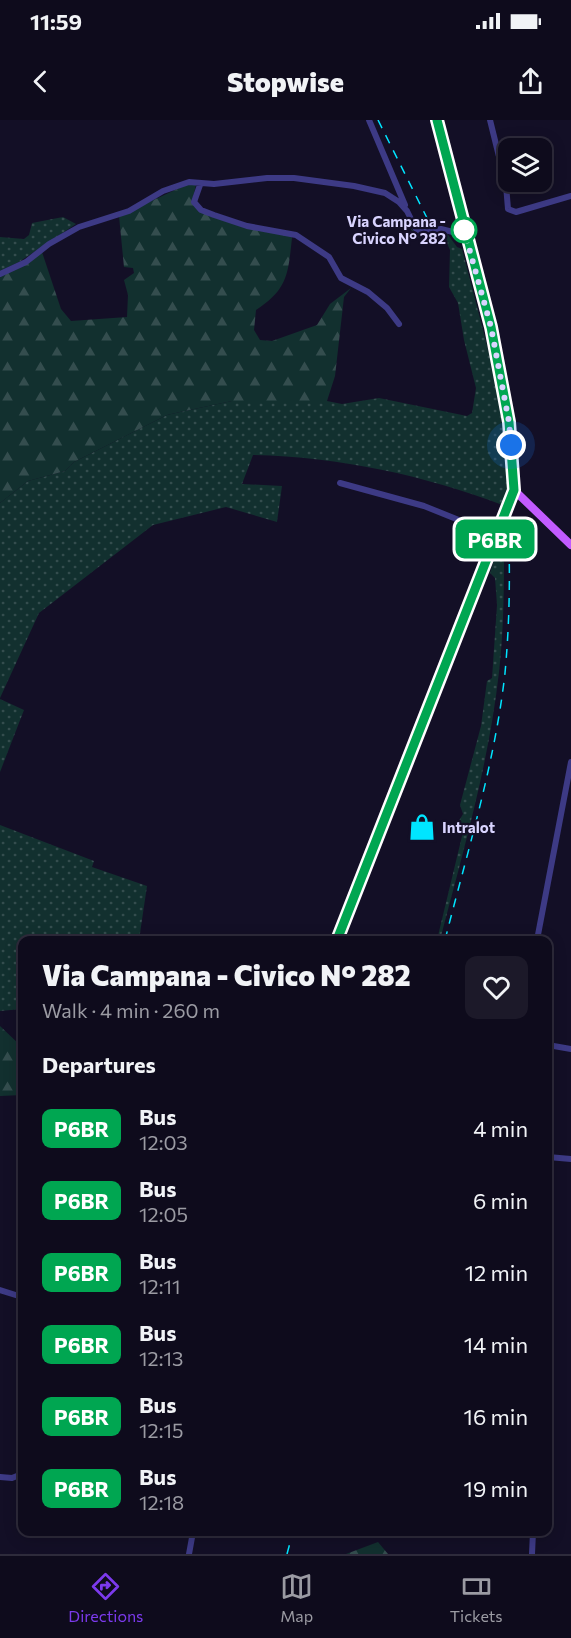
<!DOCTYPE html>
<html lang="en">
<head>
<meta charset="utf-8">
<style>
	:root { --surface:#0e0b1c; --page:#1c1929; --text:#f1f3f6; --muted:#9b9ba3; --line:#2e2b3b; --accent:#7c3aed }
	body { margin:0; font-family:Commissioner,sans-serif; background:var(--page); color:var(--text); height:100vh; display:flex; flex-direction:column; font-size:22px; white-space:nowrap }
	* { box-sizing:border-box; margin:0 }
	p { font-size:20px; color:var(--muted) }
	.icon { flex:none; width:33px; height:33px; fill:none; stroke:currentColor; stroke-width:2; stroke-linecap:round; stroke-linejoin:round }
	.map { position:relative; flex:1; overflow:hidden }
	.details { position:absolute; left:18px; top:816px; width:534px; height:600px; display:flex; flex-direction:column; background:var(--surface); border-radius:12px; box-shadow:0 3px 15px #0003,0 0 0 2px var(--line) }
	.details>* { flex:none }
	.badge { padding:0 12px; border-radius:9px; font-size:21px; line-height:39px }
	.tools { position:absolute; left:498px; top:18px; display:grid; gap:12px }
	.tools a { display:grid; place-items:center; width:54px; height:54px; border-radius:12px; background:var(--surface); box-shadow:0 3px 15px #0003,0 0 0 2px var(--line); font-size:30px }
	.you { position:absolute; width:30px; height:30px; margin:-15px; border:4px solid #fff; border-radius:50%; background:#1a73e8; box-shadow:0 0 0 9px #1a73e833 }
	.map>.badge { position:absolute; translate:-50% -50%; box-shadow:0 0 0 3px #fff }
	h2 { padding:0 24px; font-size:22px; line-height:54px }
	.round { display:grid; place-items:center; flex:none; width:63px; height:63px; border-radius:12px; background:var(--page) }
	.headline { display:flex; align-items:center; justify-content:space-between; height:102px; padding:0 24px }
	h1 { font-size:28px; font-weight:800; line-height:45px }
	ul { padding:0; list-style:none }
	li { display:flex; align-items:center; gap:18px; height:72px; padding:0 24px }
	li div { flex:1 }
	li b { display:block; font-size:22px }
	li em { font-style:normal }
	li .badge { min-width:66px; font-weight:700; text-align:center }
	.status { display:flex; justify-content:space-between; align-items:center; height:42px; padding:0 30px; background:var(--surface); direction:ltr }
	.status svg { height:16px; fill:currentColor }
	header { display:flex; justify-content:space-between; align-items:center; height:78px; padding:0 24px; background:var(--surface); font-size:27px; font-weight:800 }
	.menu { display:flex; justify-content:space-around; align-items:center; height:84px; border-top:2px solid var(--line); background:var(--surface); font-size:16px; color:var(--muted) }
	.menu a { display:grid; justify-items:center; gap:3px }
	.menu .current { color:var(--accent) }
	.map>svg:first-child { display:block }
</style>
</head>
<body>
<div class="status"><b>11:59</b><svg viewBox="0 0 49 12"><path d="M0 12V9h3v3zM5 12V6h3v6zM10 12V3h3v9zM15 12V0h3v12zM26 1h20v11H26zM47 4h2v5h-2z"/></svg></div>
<header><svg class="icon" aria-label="back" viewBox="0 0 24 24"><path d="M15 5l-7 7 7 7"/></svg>Stopwise<svg class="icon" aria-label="share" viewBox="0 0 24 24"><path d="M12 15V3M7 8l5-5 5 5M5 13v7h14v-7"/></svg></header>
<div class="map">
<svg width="571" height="1434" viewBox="0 0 571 1434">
	<defs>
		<pattern id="grass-dots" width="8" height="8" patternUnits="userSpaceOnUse" patternTransform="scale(1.5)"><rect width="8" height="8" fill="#12302f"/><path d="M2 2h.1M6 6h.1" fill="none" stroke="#344d4e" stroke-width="1.8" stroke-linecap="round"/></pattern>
		<pattern id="forest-firs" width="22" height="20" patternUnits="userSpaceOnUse" patternTransform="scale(1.5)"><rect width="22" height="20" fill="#12302f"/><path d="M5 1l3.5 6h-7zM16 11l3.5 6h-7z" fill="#344d4e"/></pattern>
	</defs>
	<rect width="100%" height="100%" fill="#130f26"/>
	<path fill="url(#grass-dots)" d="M63 97 76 104 19 142 0 151V117L24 119 29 115 32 103Z
		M409 106C419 119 432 114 446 112L457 127 462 129 502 283 511 344V369L505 386C424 355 339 337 253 335L242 364 282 366 277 402 226 387 153 405 39 493 0 578V383L28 361 65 351 74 342 167 295 180 292 232 281H327L342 284 379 278 467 296 472 293 476 268 464 220 458 183 449 167 450 130 444 117 425 120 416 117Z
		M504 423C504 466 504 509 499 552 489 643 463 732 440 820H437L463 712 454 709 463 694 460 685 481 606 487 561 492 558 497 485 495 458 490 453 499 424Z
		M0 579 24 590 0 652Z
		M0 705 94 741 92 747 147 766 139 820H22V889L0 891Z"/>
	<path fill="url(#forest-firs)" d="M188 64 196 65 192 81 205 92 291 115 292 118C288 154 288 169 256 190L254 210 260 220 272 221 317 205 330 184 351 168 344 177 335 256 327 281H232L180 292 167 295 74 342 65 351 28 361 0 383V157L42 132 61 189 71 201 127 197 128 175 124 160 134 153 133 148 124 147 119 96Z
		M0 906 22 927V975L0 976Z
		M378 1422 388 1434H346Z"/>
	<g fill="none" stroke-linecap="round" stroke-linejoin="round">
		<path stroke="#3d3a85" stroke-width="6" d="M369 0 405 85
			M490 0 506 65 508 89 516 92 571 76
			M200 65 194 82 201 90 214 95 247 106 296 115 329 137 341 158 368 172 387 188 399 204
			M0 154 26 142 49 124 79 107 129 91 163 71 189 62 214 64 267 58H294L354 66 385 73 399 82 407 91 416 109 422 112 441 109 465 115
			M340 363 424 386 496 415
			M337 820 514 370
			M537 820 571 642
			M548 925 571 929
			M548 1037 571 1039
			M22 1099 20 1105 22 1108
			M0 1170 22 1177
			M0 1357 12 1358 22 1354
			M189 1434 193 1412
			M532 1434 533 1412"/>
		<path stroke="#c25bff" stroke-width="8" d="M437 0 491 207 509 302 514 370 571 425"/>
		<path stroke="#00e5ff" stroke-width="1.5" stroke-dasharray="9 8" stroke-linecap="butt" d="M378 0 430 104
			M445 820C467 733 495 643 505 553 509 510 510 468 509 425
			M287 1434 293 1412"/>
	</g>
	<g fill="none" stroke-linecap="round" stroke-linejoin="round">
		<defs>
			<path id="line" d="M337 820 514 370 509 302 491 207 437 0"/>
		</defs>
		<use href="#line" stroke="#fff" stroke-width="14"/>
		<use href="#line" stroke="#00a651" stroke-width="9"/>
		<path stroke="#d9d4ff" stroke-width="6" stroke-dasharray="0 10.8" d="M464 110 491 207 509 302 511 325"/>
	</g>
	<defs>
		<symbol id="shop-bare" viewBox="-9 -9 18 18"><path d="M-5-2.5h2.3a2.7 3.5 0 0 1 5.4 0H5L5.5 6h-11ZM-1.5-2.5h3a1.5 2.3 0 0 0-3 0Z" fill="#00e5ff" stroke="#130f26" stroke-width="2.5" paint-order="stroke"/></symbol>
	</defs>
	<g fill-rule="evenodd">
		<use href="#shop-bare" x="403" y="688" width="38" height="38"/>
	</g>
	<circle fill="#fff" stroke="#00a651" stroke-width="3" cx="464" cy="110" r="12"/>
	<g text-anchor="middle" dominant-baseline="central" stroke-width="4.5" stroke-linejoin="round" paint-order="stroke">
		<g font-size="15" font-weight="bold" fill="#d9d4ff" stroke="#130f26" text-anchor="end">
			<text x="446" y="101">Via Campana -<tspan x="446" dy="17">Civico N° 282</tspan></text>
		</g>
		<g font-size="15" font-weight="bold" fill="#d9d4ff" stroke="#130f26" text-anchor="start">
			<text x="442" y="707">Intralot</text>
		</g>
	</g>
</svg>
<div class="tools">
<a><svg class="icon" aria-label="layers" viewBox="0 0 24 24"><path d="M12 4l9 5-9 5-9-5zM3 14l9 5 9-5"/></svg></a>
</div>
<div class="you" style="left:511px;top:325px"></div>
<b class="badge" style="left:495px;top:419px;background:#00a651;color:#fff">P6BR</b>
<section class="details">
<div class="headline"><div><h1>Via Campana - Civico N° 282</h1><p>Walk · 4 min · 260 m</p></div><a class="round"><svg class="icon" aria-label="heart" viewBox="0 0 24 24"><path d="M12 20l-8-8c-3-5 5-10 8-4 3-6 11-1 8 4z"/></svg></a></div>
<h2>Departures</h2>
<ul>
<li><span class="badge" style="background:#00a651;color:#fff">P6BR</span><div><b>Bus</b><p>12:03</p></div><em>4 min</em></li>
<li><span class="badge" style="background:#00a651;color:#fff">P6BR</span><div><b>Bus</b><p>12:05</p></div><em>6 min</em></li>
<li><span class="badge" style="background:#00a651;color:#fff">P6BR</span><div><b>Bus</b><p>12:11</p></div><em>12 min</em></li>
<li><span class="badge" style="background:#00a651;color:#fff">P6BR</span><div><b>Bus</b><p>12:13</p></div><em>14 min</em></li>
<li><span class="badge" style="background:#00a651;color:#fff">P6BR</span><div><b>Bus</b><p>12:15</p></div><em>16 min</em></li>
<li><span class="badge" style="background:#00a651;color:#fff">P6BR</span><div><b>Bus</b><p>12:18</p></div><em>19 min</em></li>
</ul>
</section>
</div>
<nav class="menu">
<a class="current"><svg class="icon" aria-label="directions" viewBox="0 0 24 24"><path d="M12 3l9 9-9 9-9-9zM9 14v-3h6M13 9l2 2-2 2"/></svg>Directions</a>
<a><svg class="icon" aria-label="map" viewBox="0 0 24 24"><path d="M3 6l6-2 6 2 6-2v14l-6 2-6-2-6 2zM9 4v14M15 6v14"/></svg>Map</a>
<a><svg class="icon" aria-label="tickets" viewBox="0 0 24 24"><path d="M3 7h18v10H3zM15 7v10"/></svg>Tickets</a>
</nav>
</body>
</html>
